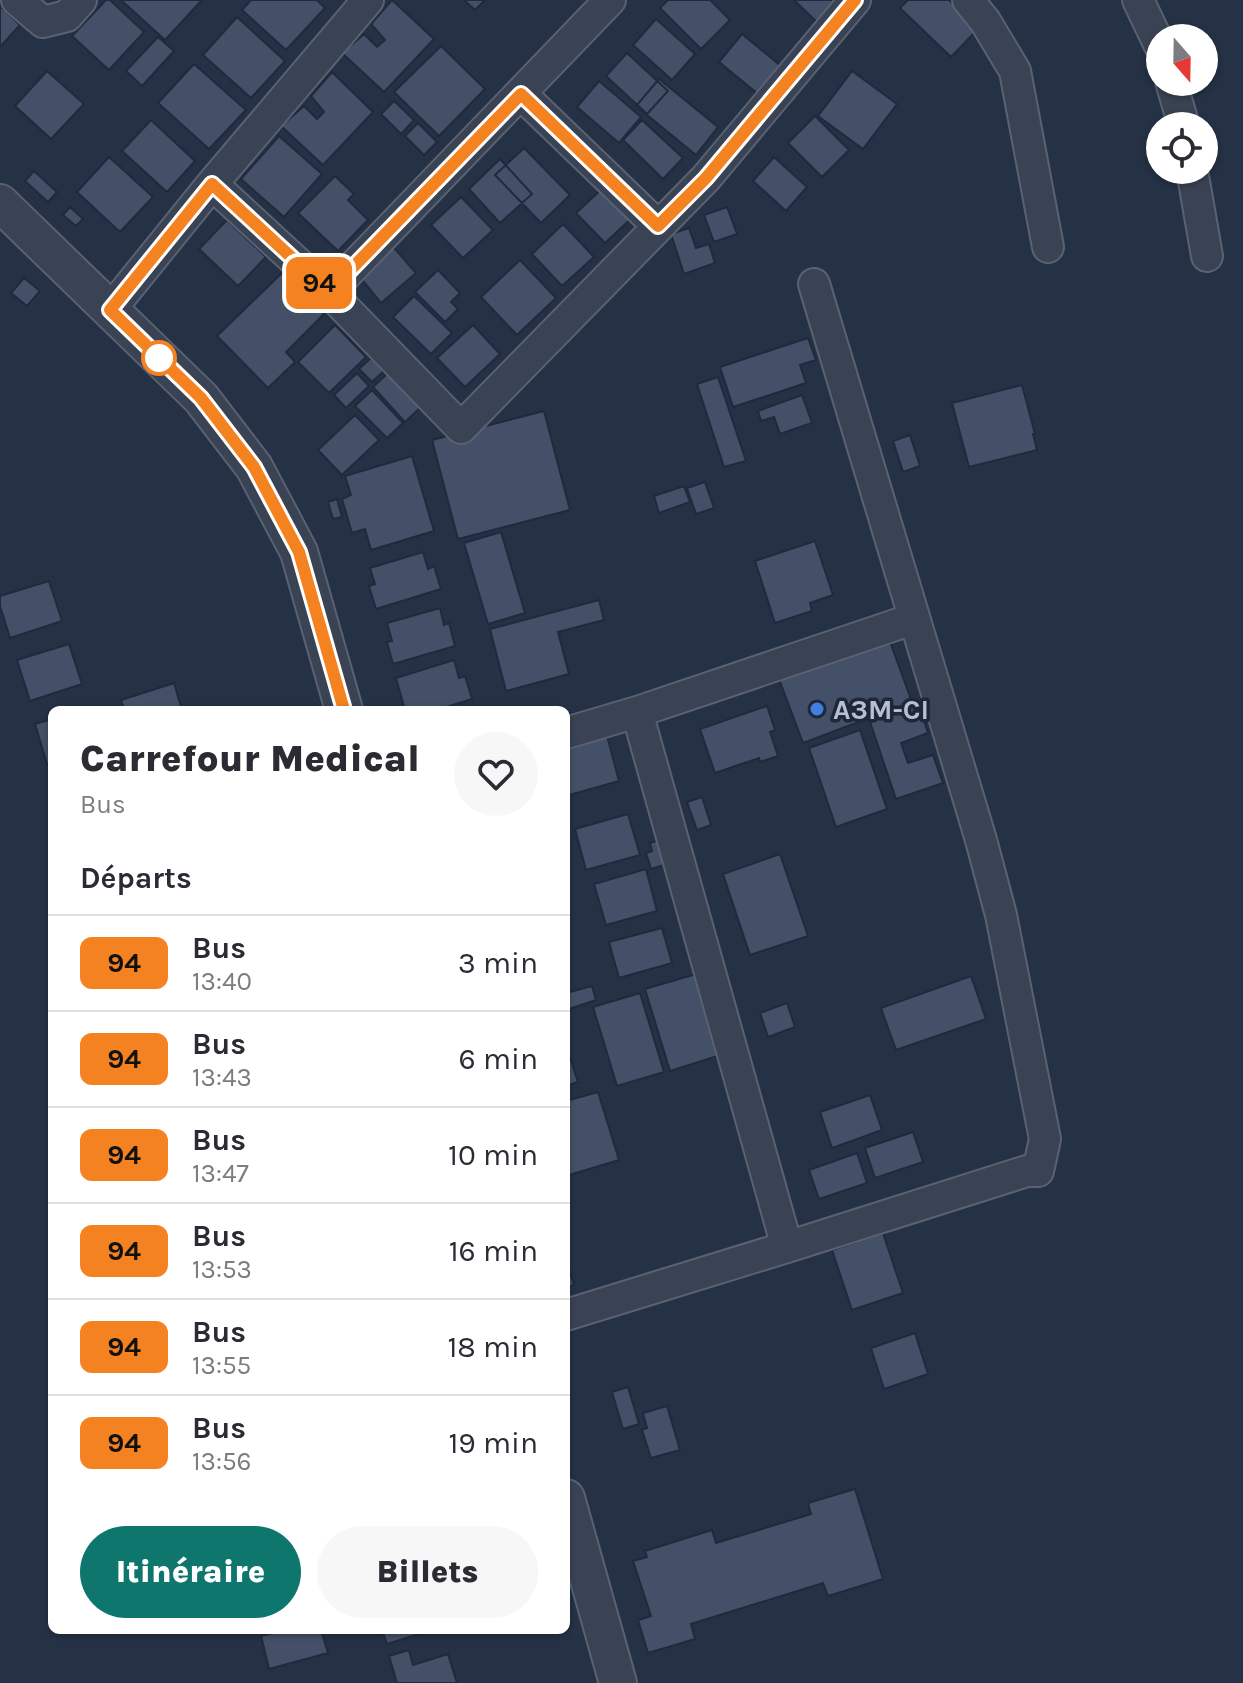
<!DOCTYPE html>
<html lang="fr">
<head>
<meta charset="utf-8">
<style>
	:root { --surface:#fff; --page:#f7f7f7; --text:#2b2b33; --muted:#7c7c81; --line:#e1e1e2; --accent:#0f766e }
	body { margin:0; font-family:Karla,sans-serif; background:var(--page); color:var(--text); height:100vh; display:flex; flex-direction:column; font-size:30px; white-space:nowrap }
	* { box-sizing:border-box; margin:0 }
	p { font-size:26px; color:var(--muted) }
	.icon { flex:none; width:44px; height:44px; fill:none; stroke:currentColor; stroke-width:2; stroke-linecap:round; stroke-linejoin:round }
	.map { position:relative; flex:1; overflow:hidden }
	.drawer { position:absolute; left:48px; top:706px; width:522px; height:928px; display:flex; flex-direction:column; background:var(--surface); border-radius:12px; box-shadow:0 2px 6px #0004 }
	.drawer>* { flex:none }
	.badge { padding:0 16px; border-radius:12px; font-size:28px; line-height:52px }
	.needle { width:52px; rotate:160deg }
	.fabs { position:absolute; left:1146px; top:24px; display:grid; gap:16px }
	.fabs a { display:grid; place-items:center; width:72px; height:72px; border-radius:50%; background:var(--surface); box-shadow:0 2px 6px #0004; font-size:40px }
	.map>.badge { position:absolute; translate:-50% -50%; box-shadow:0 0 0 4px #fff }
	h2 { padding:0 32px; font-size:30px; line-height:72px }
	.round { display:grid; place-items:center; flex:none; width:84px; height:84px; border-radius:42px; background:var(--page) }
	.summary { display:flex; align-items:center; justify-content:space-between; height:136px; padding:0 32px }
	h1 { font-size:38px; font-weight:800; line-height:60px }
	.action { display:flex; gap:16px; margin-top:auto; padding:16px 32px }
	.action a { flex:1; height:92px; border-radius:48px; background:var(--accent); color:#fff; font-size:32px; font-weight:800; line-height:92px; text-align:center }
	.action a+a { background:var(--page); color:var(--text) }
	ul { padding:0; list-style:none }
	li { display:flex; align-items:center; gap:24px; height:96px; padding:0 32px; border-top:2px solid var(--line) }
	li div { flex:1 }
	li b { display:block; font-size:30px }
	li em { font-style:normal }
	li .badge { min-width:88px; font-weight:700; text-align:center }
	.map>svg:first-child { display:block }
</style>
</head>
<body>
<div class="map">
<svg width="1243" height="1683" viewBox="0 0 1243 1683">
	<rect width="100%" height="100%" fill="#253145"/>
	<path fill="#445067" stroke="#212a3c" stroke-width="2" d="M106 0H110L144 32 109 70 72 36Z
		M121 0H202L165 40Z
		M251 0H317L325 8 286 50 242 10Z
		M392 0 434 39 384 92 342 53 364 34 377 47 385 40 371 24Z
		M464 0H485L475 10Z
		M668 0H710L730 20 701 49 660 8Z
		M794 0H839L823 28Z
		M908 0H949L979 28 951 57 900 8Z
		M0 6 20 25 0 47Z
		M237 17 285 61 251 98 203 55Z
		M656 19 695 54 672 80 633 45Z
		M742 34 786 70 763 98 719 62Z
		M158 37 174 51 142 86 126 71Z
		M441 46 485 89 439 136 394 92Z
		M627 53 668 91 647 114 606 76Z
		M194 64 246 110 209 149 158 103Z
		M47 71 84 104 51 139 15 106Z
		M852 71 897 104 863 149 818 116Z
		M332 72 373 112 323 165 281 126 304 106 317 119 324 112 311 96Z
		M659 79 718 127 696 155 636 106Z
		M599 81 641 117 619 143 577 107Z
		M394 101 414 120 401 134 381 114Z
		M815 116 849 150 822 177 788 143Z
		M151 120 195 161 167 192 122 151Z
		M642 120 683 158 663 179 623 140Z
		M418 123 437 142 424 155 405 136Z
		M279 136 322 174 284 217 241 179Z
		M524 148 570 195 541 223 495 175Z
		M109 157 153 197 120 232 77 192Z
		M774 157 807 187 786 211 753 181Z
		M500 159 532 194 500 223 469 189Z
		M34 171 57 192 48 202 25 181Z
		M335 176 354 194 348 200 368 220 338 251 298 213Z
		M606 185 635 215 605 243 576 213Z
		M461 197 493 230 463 258 431 225Z
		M70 207 83 219 76 226 63 215Z
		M727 207 737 234 714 242 704 215Z
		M227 220 266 257 238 286 199 249Z
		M563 224 594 257 562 286 532 254Z
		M689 228 696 248 709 244 715 263 684 274 671 234Z
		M389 242 416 273 381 303 354 270Z
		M520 260 556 298 517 335 481 297Z
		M438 270 460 293 451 302 458 309 445 322 415 292Z
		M283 272 324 314 286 352 295 362 268 388 217 336Z
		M24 278 40 291 27 306 11 293Z
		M414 296 452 333 431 354 393 317Z
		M335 325 366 357 329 393 298 362Z
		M473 325 500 354 465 387 437 358Z
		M808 338 816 360 800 365 806 383 733 407 720 367Z
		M371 358 384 371 372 382 359 369Z
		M357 373 369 386 346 408 334 395Z
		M388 373 421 407 405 422 373 387Z
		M718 377 746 461 724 467 697 384Z
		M1022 385 1035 434H1033L1037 450 969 467 952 403Z
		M372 390 403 423 387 438 355 406Z
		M802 395 812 423 780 434 774 417 761 421 758 411Z
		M544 411 570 510 458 539 432 440Z
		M355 415 379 440 342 475 318 450Z
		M910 435 920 466 903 472 893 441Z
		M412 456 434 531 371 550 365 529 352 533 342 499 351 495 345 476Z
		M705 482 714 508 696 514 687 488Z
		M684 486 690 502 659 513 654 496Z
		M337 499 342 517 333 519 328 502Z
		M501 532 525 613 488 624 464 543Z
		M815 541 833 595 810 603 812 611 775 623 755 561Z
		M423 552 428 569 434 566 441 589 376 609 369 586 375 584 370 568Z
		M49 581 62 621 10 638 0 606V596Z
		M599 600 604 620 558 632 569 674 506 691 490 629Z
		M440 608 444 625 449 623 455 646 393 664 387 642 392 641 387 623Z
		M889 639 912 702 803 743 779 679Z
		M69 644 82 684 30 701 17 660Z
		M454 660 459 678 465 676 472 699 437 710H405L396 678Z
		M174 683 182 710H124L121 700Z
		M919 705 928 733 901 743 908 763 933 755 943 783 896 799 870 722Z
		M767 706 775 730 770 732 778 756 760 762 759 758 715 773 700 729Z
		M52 719V763L47 764 35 724Z
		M860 730 887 809 836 827 809 748Z
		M606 732 619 781 566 796V744Z
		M702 797 711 825 697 830 687 802Z
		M628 814 640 855 586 870 575 829Z
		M666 838 674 862 651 869 646 853 652 851 650 843Z
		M780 854 808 936 750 955 723 874Z
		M646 869 657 911 606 925 594 884Z
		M662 928 672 963 619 978 609 942Z
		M703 972 727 1053 670 1071 645 989Z
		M971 976 986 1019 896 1050 881 1008Z
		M592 986 596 1000 566 1010V993Z
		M640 993 664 1072 617 1086 593 1007Z
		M787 1003 795 1027 768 1037 760 1013Z
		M566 1046 578 1082 566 1086Z
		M598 1092 619 1160 566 1176V1101Z
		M870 1095 882 1130 832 1148 820 1112Z
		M913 1132 923 1162 875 1178 865 1148Z
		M857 1153 867 1183 819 1199 809 1170Z
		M883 1233 903 1293 852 1310 832 1250Z
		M568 1267 574 1285 566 1288V1268Z
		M915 1333 928 1374 884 1389 871 1348Z
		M628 1387 639 1424 623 1429 612 1392Z
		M667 1406 680 1450 651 1458 642 1430 647 1428 643 1413Z
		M855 1489 883 1579 828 1596 823 1583 691 1624 695 1639 648 1653 638 1620 651 1616 633 1561 647 1557 645 1551 712 1530 716 1543 811 1514 808 1503Z
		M285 1630H321L328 1653 269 1669 261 1636Z
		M382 1630H432L387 1644Z
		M409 1650 413 1665 448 1654 457 1683H397L389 1656Z"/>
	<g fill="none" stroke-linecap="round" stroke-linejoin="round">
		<defs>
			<path id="minor" d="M17 0 43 22 67 16 81 0
				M968 0 985 21 1015 71 1048 247
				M1138 0 1160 46
				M1171 82 1184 126
				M521 94 658 226
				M1192 170 1207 256
				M212 184 329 292 461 428 706 178 855 0
				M329 292 610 0
				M110 310 212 184 368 0
				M637 712 787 1247
				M566 733 637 712 913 619
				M566 1315 787 1247 1027 1171H1038L1045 1139 1001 915 981 840 814 284"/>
			<path id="tertiary" d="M0 203 201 398 254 467 299 552 344 710
				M566 1498 618 1683"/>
		</defs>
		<use href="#minor" stroke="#596172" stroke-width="34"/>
		<use href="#tertiary" stroke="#596172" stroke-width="40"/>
		<use href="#minor" stroke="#3a4354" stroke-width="30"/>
		<use href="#tertiary" stroke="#3a4354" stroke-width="36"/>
	</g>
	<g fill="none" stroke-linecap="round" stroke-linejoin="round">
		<defs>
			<path id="line" d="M344 710 299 552 254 467 201 398 110 310 212 184 329 292 521 94 658 226 706 178 855 0"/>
		</defs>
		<use href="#line" stroke="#fff" stroke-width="18"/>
		<use href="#line" stroke="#f58220" stroke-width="12"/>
	</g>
	<circle fill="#fff" stroke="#f58220" stroke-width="4" cx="159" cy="358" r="16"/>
	<circle fill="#3f7fe0" stroke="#1f283a" stroke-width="3" cx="817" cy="709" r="8"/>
	<g text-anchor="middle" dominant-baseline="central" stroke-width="7" stroke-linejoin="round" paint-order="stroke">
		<g font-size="28" font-weight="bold" fill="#b8bfce" stroke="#1f283a" text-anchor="start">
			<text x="833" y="709">A3M-CI</text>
		</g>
	</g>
</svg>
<div class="fabs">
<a><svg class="needle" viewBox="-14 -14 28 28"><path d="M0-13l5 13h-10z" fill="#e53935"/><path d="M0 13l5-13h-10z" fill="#7c7c81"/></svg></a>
<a><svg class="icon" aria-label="locate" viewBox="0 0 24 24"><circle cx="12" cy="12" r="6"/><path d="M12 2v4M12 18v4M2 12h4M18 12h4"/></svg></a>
</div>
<b class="badge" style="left:319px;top:283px;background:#f58220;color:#111">94</b>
<section class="drawer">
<div class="summary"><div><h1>Carrefour Medical</h1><p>Bus</p></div><a class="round"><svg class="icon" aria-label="heart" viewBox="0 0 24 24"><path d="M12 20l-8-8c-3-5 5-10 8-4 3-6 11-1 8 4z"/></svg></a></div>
<h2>Départs</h2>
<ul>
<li><span class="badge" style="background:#f58220;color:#111">94</span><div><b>Bus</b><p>13:40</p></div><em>3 min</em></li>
<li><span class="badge" style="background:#f58220;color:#111">94</span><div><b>Bus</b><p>13:43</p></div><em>6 min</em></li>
<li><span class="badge" style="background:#f58220;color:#111">94</span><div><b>Bus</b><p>13:47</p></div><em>10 min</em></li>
<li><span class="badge" style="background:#f58220;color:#111">94</span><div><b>Bus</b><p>13:53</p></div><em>16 min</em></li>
<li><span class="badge" style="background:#f58220;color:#111">94</span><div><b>Bus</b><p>13:55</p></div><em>18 min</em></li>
<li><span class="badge" style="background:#f58220;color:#111">94</span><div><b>Bus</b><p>13:56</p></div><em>19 min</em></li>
</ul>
<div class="action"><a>Itinéraire</a><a>Billets</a></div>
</section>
</div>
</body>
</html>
